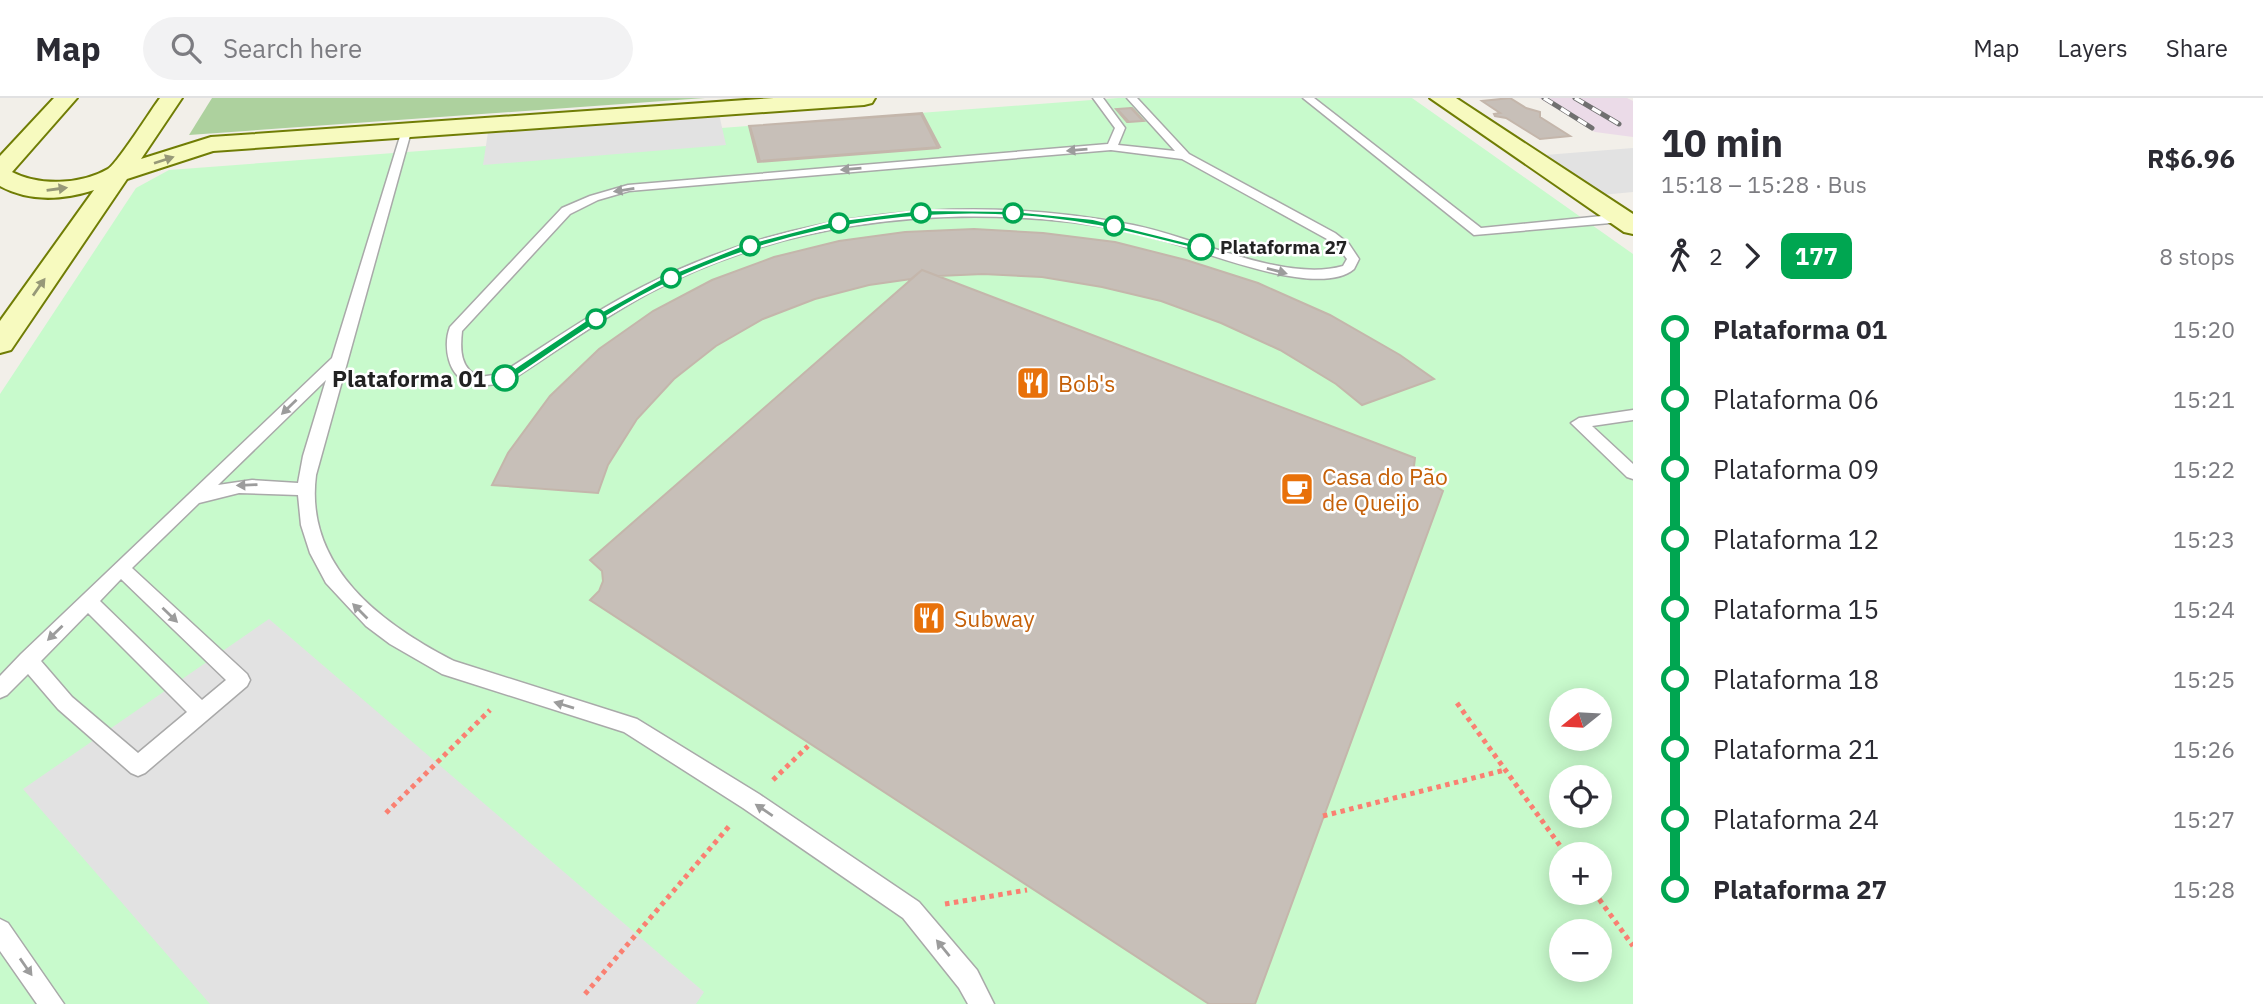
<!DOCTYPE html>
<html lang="en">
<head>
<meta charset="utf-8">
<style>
	:root { --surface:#fff; --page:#f2f2f3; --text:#2b2b33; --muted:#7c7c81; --line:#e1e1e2 }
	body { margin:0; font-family:"IBM Plex Sans",sans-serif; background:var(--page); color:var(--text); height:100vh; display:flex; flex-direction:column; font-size:26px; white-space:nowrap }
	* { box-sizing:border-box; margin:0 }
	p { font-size:23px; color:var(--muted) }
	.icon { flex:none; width:38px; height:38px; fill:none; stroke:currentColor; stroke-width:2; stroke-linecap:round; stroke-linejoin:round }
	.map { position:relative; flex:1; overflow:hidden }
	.side { display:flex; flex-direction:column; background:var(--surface); width:630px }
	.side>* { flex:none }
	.badge { padding:0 14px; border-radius:10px; font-size:24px; line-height:46px }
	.needle { width:46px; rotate:252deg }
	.controls { position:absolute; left:1549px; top:590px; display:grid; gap:14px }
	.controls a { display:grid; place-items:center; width:63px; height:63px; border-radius:50%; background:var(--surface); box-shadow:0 4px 18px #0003; font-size:35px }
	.map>.badge { position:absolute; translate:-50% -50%; box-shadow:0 0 0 4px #fff }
	.legs { display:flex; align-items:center; gap:10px; height:77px; padding:0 28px; font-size:23px }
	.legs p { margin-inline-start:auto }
	.headline { display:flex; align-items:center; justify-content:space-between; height:119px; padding:0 28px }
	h1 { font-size:38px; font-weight:700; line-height:52px }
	ul { padding:0 28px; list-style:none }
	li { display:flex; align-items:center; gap:24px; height:70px; font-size:26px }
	li i { display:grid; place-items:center; width:10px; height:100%; margin:0 9px; background:currentColor }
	li i::after { content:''; width:18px; height:18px; margin:-9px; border:5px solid; border-radius:50%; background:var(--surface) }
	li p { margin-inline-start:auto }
	li:first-child i { background:linear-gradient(#0000 50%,currentColor 0) }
	li:last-child i { background:linear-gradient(currentColor 50%,#0000 0) }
	header { display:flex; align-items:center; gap:42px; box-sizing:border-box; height:98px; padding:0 35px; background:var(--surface); border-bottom:2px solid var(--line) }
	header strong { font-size:33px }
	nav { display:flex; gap:38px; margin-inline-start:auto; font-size:24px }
	.search { width:490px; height:63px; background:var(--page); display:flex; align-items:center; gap:18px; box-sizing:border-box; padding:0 24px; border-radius:38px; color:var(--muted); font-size:26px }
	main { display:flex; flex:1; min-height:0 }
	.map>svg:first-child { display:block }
</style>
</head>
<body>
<header>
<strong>Map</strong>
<div class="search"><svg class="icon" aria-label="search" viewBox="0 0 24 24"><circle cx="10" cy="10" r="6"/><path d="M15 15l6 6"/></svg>Search here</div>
<nav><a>Map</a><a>Layers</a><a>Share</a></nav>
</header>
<main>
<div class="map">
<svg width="1633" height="906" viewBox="0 0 1633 906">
	<rect width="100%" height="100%" fill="#f2efe9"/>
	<path fill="#ebdbe8" d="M1539 0H1627L1633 3V39L1595 34Z"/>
	<path fill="#add19e" d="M212 0H705L189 37Z"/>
	<path fill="#c8facc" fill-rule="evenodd" d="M1118 0H1412L1633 156V906H0V296L136 90 169 72ZM1561 602H1600V640H1561ZM1561 679H1600V718H1561ZM1561 756H1600V794H1561ZM1561 833H1600V872H1561Z"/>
	<path fill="#e2e2e2" d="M719 16 726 47 483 67 488 34Z
		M1633 50V94L1601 97 1545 57Z
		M269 521 704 894 696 906H210L23 691Z"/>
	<path fill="#c7bfb8" stroke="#c4b6ab" stroke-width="2" d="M1510 0 1526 10 1540 14V19L1570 38 1540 41 1506 20 1495 18 1494 16 1500 15 1482 3Z
		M1131 10 1143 23 1127 24 1116 11Z
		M1132 10 1134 12 1144 23 1129 24 1117 11Z
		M922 15 940 49 760 63 750 28Z
		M921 16 938 50 758 64 749 28Z
		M974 131 1043 135 1115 144 1186 162 1258 185 1330 217 1400 257 1434 281 1362 307 1336 286 1280 252 1221 225 1161 203 1102 189 1042 179 983 176 938 178 922 172 911 181 869 187 815 201 763 221 716 248 674 281 637 321 608 367 598 395 492 387 508 355 550 298 599 251 653 213 712 182 774 159 839 143 905 134Z
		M922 172 1415 360 1414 368 1419 378 1443 393 1255 906H1209L590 502 599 493 603 483 602 473 590 462Z"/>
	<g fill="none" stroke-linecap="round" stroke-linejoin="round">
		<defs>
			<path id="lane" d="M1093 0H1103L1125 30 1118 47 1175 53 1127 0H1137L1189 56 1335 135 1349 146 1359 161 1354 171C1319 201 1207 154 1166 143 1135 134 1103 128 1072 124 927 108 779 126 649 195 601 221 556 253 510 283 486 290 457 291 449 262 446 252 446 239 450 229L562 110 590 98 628 87 1108 46 1115 30ZM1111 52 1182 61 1327 141 1340 152 1347 161 1343 168C1284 185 1195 139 1133 127 968 95 795 111 644 188 594 213 548 246 500 276L480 279C460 271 460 252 462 233L570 116 598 102 629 93Z
				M1303 0H1314L1481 130 1622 116 1628 120 1622 124 1474 137Z
				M402 32 411 34 316 377C304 469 382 526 454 563L637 621 759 696 919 804 977 872 994 906H968L959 890 903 820 743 710 624 634 442 576 390 546 366 528 326 485 310 455 301 427 298 397 239 395 199 405 132 470 247 576 250 582 247 588 145 675 138 678 131 675 58 611 28 576 7 597 0 600V578L21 556 332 260ZM326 282 303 358 298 385 252 382 218 387ZM121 481 226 582 202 602 100 503ZM88 515 187 614 138 655 72 599 41 563Z
				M1633 312V322L1592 328 1633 366V381L1627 379 1571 325 1579 320Z
				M0 821 8 825 64 906H37L0 853Z"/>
			<path id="secondary" d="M54 0H77L12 74C38 88 81 87 108 71 117 66 151 12 160 0H182L141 61 211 39 774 0H875L872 5 864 7 213 53 127 81 11 252 0 255V223L94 92C63 102 29 104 0 88V58Z
				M1430 0H1456L1633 116V136L1624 134Z"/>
		</defs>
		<use href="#lane" stroke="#a9a9a9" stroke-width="3"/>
		<use href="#secondary" stroke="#707d05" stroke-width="4"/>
		<path stroke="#fa8072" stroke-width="5" stroke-dasharray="4.5 4.5" stroke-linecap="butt" d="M1457 605 1566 756
			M773 682 808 648
			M386 715 490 612
			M1323 718 1505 672
			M1594 794 1633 848
			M945 806 1027 792
			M585 896 731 726"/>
		<use href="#lane" fill="#fff" fill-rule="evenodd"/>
		<use href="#secondary" fill="#f7fabf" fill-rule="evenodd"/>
		<defs>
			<path id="rail" d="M1544 0 1592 30
				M1575 0 1619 26"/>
		</defs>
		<use href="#rail" stroke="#707070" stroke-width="5"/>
		<use href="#rail" stroke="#fff" stroke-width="3.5" stroke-dasharray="10" stroke-linecap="butt"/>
	</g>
	<defs><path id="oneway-solid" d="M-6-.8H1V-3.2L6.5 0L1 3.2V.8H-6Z" transform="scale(1.75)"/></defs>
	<g fill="#9c9c9c">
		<use href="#oneway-solid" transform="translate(1077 52) rotate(175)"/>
		<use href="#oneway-solid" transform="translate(851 71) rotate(175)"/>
		<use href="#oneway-solid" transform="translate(624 92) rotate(171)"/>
		<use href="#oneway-solid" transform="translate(1277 173) rotate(15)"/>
		<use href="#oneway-solid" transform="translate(289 309) rotate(136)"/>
		<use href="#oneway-solid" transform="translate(247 387) rotate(178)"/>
		<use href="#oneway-solid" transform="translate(360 513) rotate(-135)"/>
		<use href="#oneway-solid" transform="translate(170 517) rotate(44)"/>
		<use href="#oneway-solid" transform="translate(55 535) rotate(136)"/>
		<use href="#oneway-solid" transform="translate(564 607) rotate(-163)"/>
		<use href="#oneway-solid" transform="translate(764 712) rotate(-146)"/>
		<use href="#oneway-solid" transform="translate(943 850) rotate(-129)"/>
		<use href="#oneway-solid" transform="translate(26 869) rotate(55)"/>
	</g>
	<g fill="#979978">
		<use href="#oneway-solid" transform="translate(164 62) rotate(-18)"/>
		<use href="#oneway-solid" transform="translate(57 91) rotate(-8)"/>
		<use href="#oneway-solid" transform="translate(39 189) rotate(-55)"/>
	</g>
	<path fill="#00a651" stroke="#fff" stroke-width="2" d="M922 112 1014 113 1093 121 1206 149 1201 152C1165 144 1129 133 1092 127 951 102 802 122 672 183 615 209 562 248 509 283L500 280 588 221 664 179 743 147 835 123Z"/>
	<defs>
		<symbol id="restaurant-square" viewBox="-11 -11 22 22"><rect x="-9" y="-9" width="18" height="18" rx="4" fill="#e8710a" stroke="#fff"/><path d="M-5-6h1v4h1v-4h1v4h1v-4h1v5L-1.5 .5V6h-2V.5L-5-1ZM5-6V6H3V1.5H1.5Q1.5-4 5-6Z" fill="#fff"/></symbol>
		<symbol id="cafe-square" viewBox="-11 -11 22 22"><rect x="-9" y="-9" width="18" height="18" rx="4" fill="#e8710a" stroke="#fff"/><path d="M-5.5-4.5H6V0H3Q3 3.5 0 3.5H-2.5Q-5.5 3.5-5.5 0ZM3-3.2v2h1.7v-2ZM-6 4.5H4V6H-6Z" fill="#fff"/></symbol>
	</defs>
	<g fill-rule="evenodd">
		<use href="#restaurant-square" x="1014" y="266" width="38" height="38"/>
		<use href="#cafe-square" x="1278" y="372" width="38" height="38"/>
		<use href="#restaurant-square" x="910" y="501" width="38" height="38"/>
	</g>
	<g fill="#fff" stroke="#00a651" stroke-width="3.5">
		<circle cx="921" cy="115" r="9"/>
		<circle cx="1013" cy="115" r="9"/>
		<circle cx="839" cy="125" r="9"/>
		<circle cx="1114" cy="128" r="9"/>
		<circle cx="750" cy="148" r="9"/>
		<circle cx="1201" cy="149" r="12"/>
		<circle cx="671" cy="180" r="9"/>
		<circle cx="596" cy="221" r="9"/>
		<circle cx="505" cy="280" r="12"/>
	</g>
	<g text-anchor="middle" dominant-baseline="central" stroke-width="5" stroke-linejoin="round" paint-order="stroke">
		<g font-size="19" font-weight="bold" fill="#222" stroke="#fff" text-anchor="start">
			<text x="1220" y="149">Plataforma 27</text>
		</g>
		<g font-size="23" font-weight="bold" fill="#222" stroke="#fff" text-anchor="end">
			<text x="486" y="280">Plataforma 01</text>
		</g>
		<g font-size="23" fill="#c56008" stroke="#fff" text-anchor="start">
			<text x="1058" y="285">Bob's</text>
			<text x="1322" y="378">Casa do Pão<tspan x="1322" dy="26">de Queijo</tspan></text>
			<text x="954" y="520">Subway</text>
		</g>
	</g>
</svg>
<div class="controls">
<a><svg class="needle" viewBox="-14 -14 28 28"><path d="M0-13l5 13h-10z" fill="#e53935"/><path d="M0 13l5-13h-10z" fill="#7c7c81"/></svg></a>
<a><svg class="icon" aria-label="locate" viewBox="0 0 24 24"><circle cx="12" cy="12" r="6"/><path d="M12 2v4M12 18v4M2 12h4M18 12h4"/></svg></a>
<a>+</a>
<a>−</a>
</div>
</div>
<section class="side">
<div class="headline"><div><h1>10 min</h1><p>15:18 – 15:28 · Bus</p></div><b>R$6.96</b></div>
<div class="legs"><svg class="icon" aria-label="walk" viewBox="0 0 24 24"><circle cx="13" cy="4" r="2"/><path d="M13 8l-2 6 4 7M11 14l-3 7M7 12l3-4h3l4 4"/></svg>2<svg class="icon" aria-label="forward" viewBox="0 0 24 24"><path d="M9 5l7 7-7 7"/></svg><b class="badge" style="background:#00a651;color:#fff">177</b><p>8 stops</p></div>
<ul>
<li><i style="color:#00a651"></i><b>Plataforma 01</b><p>15:20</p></li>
<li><i style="color:#00a651"></i><span>Plataforma 06</span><p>15:21</p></li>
<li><i style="color:#00a651"></i><span>Plataforma 09</span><p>15:22</p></li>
<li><i style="color:#00a651"></i><span>Plataforma 12</span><p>15:23</p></li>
<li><i style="color:#00a651"></i><span>Plataforma 15</span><p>15:24</p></li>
<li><i style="color:#00a651"></i><span>Plataforma 18</span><p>15:25</p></li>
<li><i style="color:#00a651"></i><span>Plataforma 21</span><p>15:26</p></li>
<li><i style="color:#00a651"></i><span>Plataforma 24</span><p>15:27</p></li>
<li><i style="color:#00a651"></i><b>Plataforma 27</b><p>15:28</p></li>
</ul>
</section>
</main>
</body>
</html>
